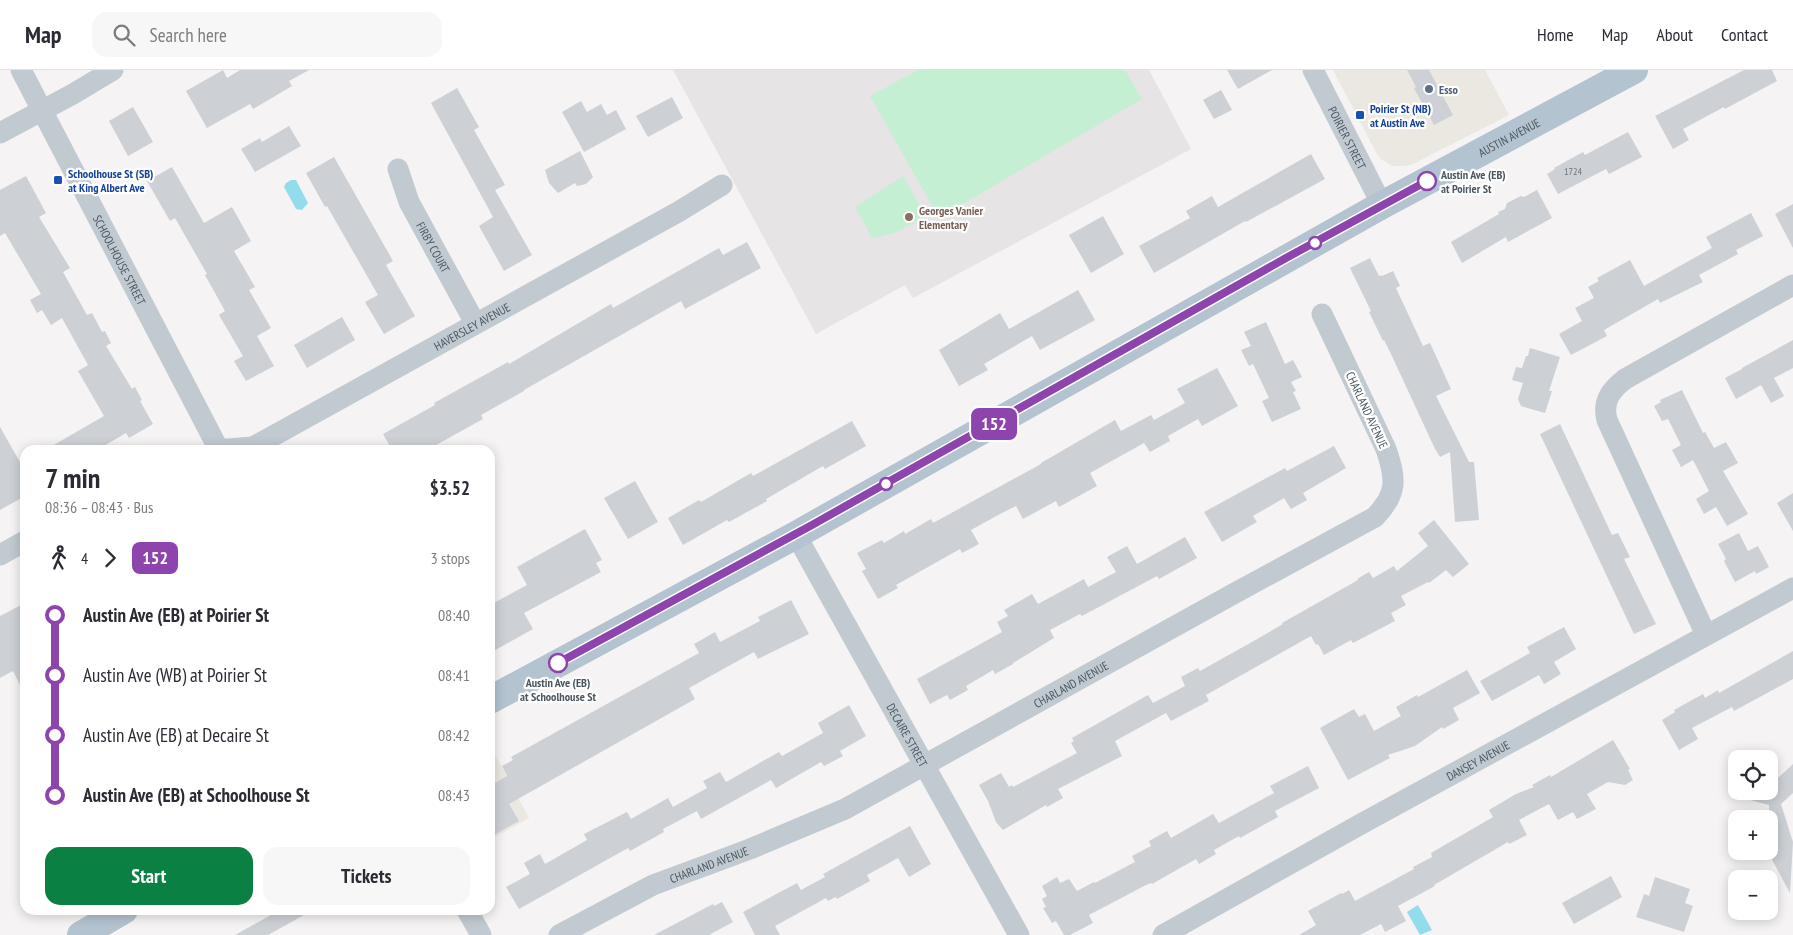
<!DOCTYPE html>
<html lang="en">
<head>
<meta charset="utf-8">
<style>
	:root { --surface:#fff; --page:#f7f7f7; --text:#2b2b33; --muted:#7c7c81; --line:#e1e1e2; --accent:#0b8043 }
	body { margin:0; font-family:"PT Sans Narrow",sans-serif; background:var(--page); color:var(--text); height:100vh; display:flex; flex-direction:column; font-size:19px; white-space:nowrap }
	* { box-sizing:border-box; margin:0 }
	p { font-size:16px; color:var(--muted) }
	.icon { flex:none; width:28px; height:28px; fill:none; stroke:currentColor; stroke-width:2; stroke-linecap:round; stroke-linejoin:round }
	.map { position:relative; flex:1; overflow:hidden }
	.sheet { position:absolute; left:20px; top:375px; width:475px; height:470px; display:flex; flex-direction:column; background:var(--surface); border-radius:15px; box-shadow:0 2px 12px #0003 }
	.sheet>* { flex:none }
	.badge { padding:0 10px; border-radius:8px; font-size:18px; line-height:32px }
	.tools { position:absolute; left:1728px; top:680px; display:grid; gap:10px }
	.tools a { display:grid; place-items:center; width:50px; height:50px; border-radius:10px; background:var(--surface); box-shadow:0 2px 12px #0003; font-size:25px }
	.map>.badge { position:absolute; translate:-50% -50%; box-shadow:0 0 0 2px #fff }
	.legs { display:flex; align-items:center; gap:8px; height:55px; padding:0 25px; font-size:16px }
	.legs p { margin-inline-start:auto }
	.summary { display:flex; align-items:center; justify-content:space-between; height:85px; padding:0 25px }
	h1 { font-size:28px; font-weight:600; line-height:38px }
	.cta { display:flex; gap:10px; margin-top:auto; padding:10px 25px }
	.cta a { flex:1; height:58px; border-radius:15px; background:var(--accent); color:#fff; font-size:20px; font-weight:600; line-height:58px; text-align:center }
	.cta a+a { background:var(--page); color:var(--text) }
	ul { padding:0 25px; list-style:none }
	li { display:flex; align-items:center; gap:18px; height:60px; font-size:19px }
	li i { display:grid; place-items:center; width:8px; height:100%; margin:0 6px; background:currentColor }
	li i::after { content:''; width:12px; height:12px; margin:-6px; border:4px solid; border-radius:50%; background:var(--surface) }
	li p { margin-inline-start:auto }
	li:first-child i { background:linear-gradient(#0000 50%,currentColor 0) }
	li:last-child i { background:linear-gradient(currentColor 50%,#0000 0) }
	header { display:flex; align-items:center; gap:30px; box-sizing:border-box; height:70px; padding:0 25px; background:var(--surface); border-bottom:1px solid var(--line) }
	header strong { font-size:24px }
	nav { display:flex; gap:28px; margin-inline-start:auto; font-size:18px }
	.search { width:350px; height:45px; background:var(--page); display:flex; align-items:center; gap:12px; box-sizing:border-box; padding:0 18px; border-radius:15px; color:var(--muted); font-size:19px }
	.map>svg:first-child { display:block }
</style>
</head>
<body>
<header>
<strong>Map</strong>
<div class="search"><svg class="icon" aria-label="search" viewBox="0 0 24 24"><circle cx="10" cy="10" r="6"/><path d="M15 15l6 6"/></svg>Search here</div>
<nav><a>Home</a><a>Map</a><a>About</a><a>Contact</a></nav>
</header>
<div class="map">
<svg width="1793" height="865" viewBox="0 0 1793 865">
	<rect width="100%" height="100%" fill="#f5f3f3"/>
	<path fill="#eae8e1" d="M1333 0H1485L1509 45 1411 95 1405 96H1393L1382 90 1378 86Z
		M490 675 529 748 490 770Z"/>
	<path fill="#e6e4e5" d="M673 0H1149L1191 79 913 228 905 215 816 264Z"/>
	<path fill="#c4efd3" d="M918 0H1125L1142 29 939 148 870 26Z
		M903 106 926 146 895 163 872 168 855 137Z"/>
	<path fill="#92dceb" d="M291 110H296L308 133 302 140 296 139 284 117 286 113Z
		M1418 835 1432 860 1420 865 1407 842Z"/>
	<path fill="#cdd0d5" d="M223 0 227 8 240 0H309L289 11 292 16 253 39 250 34 207 58 186 21Z
		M1227 0H1272L1238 19Z
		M1407 0H1429L1453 45 1434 55 1414 18 1416 17Z
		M1744 0H1772L1777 11 1725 39 1724 37 1683 59 1689 70 1673 79 1655 46Z
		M457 18 479 57 474 60 505 115 495 120 532 185 504 201 479 156 493 147 431 33Z
		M1221 20 1232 40 1214 49 1203 30Z
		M672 27 683 48 648 67 636 46Z
		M581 31 587 42 601 34 607 45 616 40 626 59 584 82 562 42Z
		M133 37 153 72 128 86 109 51Z
		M289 56 301 76 255 102 241 79 260 68 262 72Z
		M1628 62 1642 87 1609 104 1606 99 1558 124 1547 104 1555 99 1554 98 1583 82 1585 85Z
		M580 81 593 107 586 114 577 116 575 113 558 123 549 113 545 100Z
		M1311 84 1325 109 1246 152 1245 151 1154 203 1139 176 1190 148 1186 141 1212 126 1218 137Z
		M334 87 393 191 386 195 415 246 384 264 365 232 378 225 327 136 325 137 306 103Z
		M172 97 204 153 232 137 251 171 234 181 255 217 249 220 271 258 257 266 274 296 246 311 234 291 243 286 219 245 225 241 205 205 207 204 175 148 170 151 147 111Z
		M26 106 46 143 39 147 70 198 63 202 87 245 92 243 102 262 105 261 111 273 106 276 132 319 135 317 142 330 140 331 153 354 129 368 126 363 97 380H45L104 346 78 301 88 295 62 248 51 255 42 240 37 243 30 230 41 224 5 163 0 166V120Z
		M1537 120 1552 148 1508 172 1506 167 1462 193 1451 172 1499 144 1498 142 1505 139 1507 133 1521 126 1524 127Z
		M1793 134V178L1775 144Z
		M1751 143 1763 166 1736 180 1738 184 1699 205 1703 212 1660 233 1658 229 1604 260 1607 266 1571 285 1559 264 1582 251 1575 238 1594 228 1588 217 1599 211 1597 208 1630 190 1644 216 1712 178 1706 167Z
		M1103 146 1124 184 1091 203 1069 165Z
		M747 172 761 198 685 239 681 231 524 320V321L481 345 483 349 427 380H392L383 364 435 335 434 333 508 292 509 294 611 234 613 238 719 178 723 185Z
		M1370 188 1379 206 1381 205 1382 206 1393 201 1400 216 1396 218 1423 276 1430 273 1451 319 1436 326 1469 392H1474L1479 450 1455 452 1450 382 1440 387 1435 379 1391 284 1384 270 1383 271 1369 242 1371 241 1350 198Z
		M1078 220 1095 250 1040 280 1032 266 984 294 988 300 959 316 939 280 1000 243 1009 259Z
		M342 247 355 270 307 298 294 275Z
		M1266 252 1285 294 1293 290 1302 307 1291 312 1296 321 1293 322 1301 339 1272 352 1262 331 1269 328 1253 294 1249 296 1241 280 1251 276 1244 262Z
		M1793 270V298L1774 308 1784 326 1771 333 1761 315 1736 329 1725 308 1742 299V298Z
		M1530 278 1560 287 1549 321H1552L1545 343 1521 336 1518 329 1523 313 1512 310 1516 297 1522 298 1526 286H1528Z
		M1217 298 1238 336 1202 356 1198 349 1168 366 1170 371 1150 382 1144 373 1090 403 1097 416 1059 437 1056 431 1023 449 1016 436 998 445 971 460 979 474 962 483 960 479 896 515 898 518 878 529 862 501 866 499 857 483 882 470 884 473 904 461 905 464 931 449 933 453 1041 394V393L1115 350 1121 361 1151 345 1154 350 1185 333 1177 319Z
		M1682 320 1703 363 1705 362 1714 378 1726 372 1738 393 1723 401 1748 444 1727 456 1716 437 1704 444 1696 429 1709 421 1693 390 1681 397 1672 380 1681 375 1668 349 1662 351 1654 336 1661 332 1660 330Z
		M852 351 866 376 825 399 823 396 766 429 767 431 729 452 727 450 683 475 668 448 699 430 701 432 751 403 753 406Z
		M1560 354 1612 465 1618 463 1630 487 1624 489 1656 554 1634 564 1540 364Z
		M0 357 25 401V426L0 440Z
		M1334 376 1346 398 1303 423 1307 430 1291 439 1284 428 1253 446 1257 452 1222 472 1204 442 1285 398 1287 401Z
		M635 411 658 452 628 469 604 428Z
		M1793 423V461L1777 433Z
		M1434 450 1469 494 1453 507 1446 500 1429 513 1428 512 1401 526 1406 535 1391 543 1395 551 1353 573 1351 570 1324 585 1318 574 1316 575 1311 566 1206 625 1209 631 1171 651 1166 643 1115 671 1122 686 1058 719 1063 728 1047 737 1046 735 1003 760 996 752 988 731 979 715 1001 703 1009 717 1012 715 1013 717 1077 683 1071 673 1074 671 1072 668 1148 625 1153 633 1185 616 1181 607 1198 598 1200 601 1252 572 1283 554 1282 553 1358 510 1357 509 1369 502 1373 508 1394 496 1397 501 1428 476 1418 463Z
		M585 459 602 490 596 493 601 502 524 543 533 559 490 583V535L527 515 517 497Z
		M1739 463 1748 481 1758 476 1769 497 1756 504 1755 501 1735 512 1724 491 1726 489 1718 474Z
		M1185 467 1197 488 1159 509 1157 506 1082 546 1080 544 1050 560 1054 568 1013 593V594L995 604 993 600 966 616 968 620 950 630 947 625 930 634 917 609 1002 562 997 552 1008 546 1004 540 1032 524 1038 534 1084 509 1088 517 1116 502 1107 487 1127 476 1137 494Z
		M791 530 809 564 758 589 754 582 689 618 695 629 509 734 519 751 490 767V716L507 706 502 696 513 690 511 687 699 583 694 574 715 562 720 572 760 551 758 547Z
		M25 533V625L13 601 0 608V546Z
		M1564 557 1576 579 1554 592 1561 604 1544 614 1539 605 1492 631 1480 611 1530 583 1527 577Z
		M1793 581V609L1734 641 1732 637 1692 658 1698 669 1679 680 1662 650 1675 642 1674 640 1703 624 1705 628 1718 620 1719 623Z
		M1467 600 1480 623 1453 638 1459 650 1443 659 1442 657 1415 676 1388 685 1390 688 1348 710 1320 658 1354 639 1359 647 1365 644 1374 661 1401 646 1396 637 1417 625 1418 627Z
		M849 635 866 666 840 681 843 686 824 696 821 692 776 718 771 710 701 749 697 741 663 759 664 762 630 781 628 778 519 839 506 817 530 804 524 793 540 784 545 794 587 770 584 764 627 742 631 749 668 728 673 737 707 718 703 711 720 702 726 712 779 682 782 686 823 663 818 653Z
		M1613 670 1630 699 1628 700 1633 710 1625 715 1608 712 1587 724 1596 739 1577 749 1573 742 1558 750 1549 734 1519 750 1527 765 1509 774 1508 772 1434 815 1435 816 1398 836 1406 851 1385 862 1381 854 1360 865H1299L1316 855 1308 841 1341 823 1342 824 1349 820 1355 831 1414 799 1413 797 1432 787 1431 783 1493 747 1489 740 1516 724 1534 717 1532 715 1550 705 1551 707Z
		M1793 694V723L1781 734 1793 772 1790 823 1769 784V735L1735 726 1736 721H1769V704H1772L1773 708 1777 709Z
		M1308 696 1319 718 1275 741 1278 747 1240 768 1239 766 1214 780 1216 784 1199 794 1196 789 1152 814 1151 813 1146 815 1089 845 1093 853 1070 865H1064L1056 851 1052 853 1043 838 1046 837 1042 829 1047 826 1042 816 1057 807 1060 813 1069 809 1077 821 1094 812 1095 813 1135 792 1132 786 1151 776 1149 771 1167 761 1171 768 1213 744 1219 753 1274 723 1270 716Z
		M910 756 931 794 909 807 898 788 867 805 870 811 837 829 836 827 828 831 826 828 775 856 780 865H755L743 842 797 813 801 820 825 807 823 804Z
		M1611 806 1622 827 1574 854 1562 833Z
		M1655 807 1690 819 1685 833 1693 836 1684 862 1636 847 1644 824 1649 826Z
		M722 832 733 852 709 865H654L713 834 714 836Z
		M280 840H313L268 865H235Z"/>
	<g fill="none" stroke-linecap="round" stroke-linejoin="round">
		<g stroke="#c1cad1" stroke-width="21">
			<path id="s1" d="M21 0 219 380"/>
			<path id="s2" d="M1313 0 1382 135"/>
			<path d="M0 63 73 24 113 0"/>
			<path id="s3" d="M398 99 409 132 475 253"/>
			<path id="s4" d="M215 380 253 377 678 142 722 115"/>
			<path id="s5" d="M796 465 1019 865"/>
			<path d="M0 485 25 471"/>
			<path d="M1706 565 1607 350C1602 331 1611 320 1625 309L1793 215"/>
			<path d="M467 840 481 865"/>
			<path id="s6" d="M559 865 653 815 750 779 845 739 1235 523 1375 447C1398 423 1396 409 1386 379L1322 244"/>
			<path id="s7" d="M1163 865 1361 754 1793 518"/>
		</g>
		<g stroke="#b4c3d0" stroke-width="28">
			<path id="s8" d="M490 630 796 465 1382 135 1634 0"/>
			<path d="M81 865 124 840"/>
		</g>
	</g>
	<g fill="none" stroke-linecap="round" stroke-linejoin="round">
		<defs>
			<path id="line-1" d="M558 593 812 455 1286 188 1427 111"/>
		</defs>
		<use href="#line-1" stroke="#fff" stroke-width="11"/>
		<use href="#line-1" stroke="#8e44ad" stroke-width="8"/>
	</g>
	<circle fill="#5c6f8a" stroke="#fff" stroke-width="2" cx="1429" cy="19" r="5"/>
	<g fill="#1a4fb4" stroke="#fff" stroke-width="2">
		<rect x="1355" y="40" width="10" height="10" rx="2.5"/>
		<rect x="53" y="105" width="10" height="10" rx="2.5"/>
	</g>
	<g fill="#fff" stroke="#8e44ad" stroke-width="2.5">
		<circle cx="1427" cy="111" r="9"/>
		<circle cx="1315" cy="173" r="6"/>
		<circle cx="886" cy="414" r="6"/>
		<circle cx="558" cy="593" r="9"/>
	</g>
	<circle fill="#8d6e63" stroke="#fff" stroke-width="2" cx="909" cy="147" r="5"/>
	<g text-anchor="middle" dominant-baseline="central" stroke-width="4.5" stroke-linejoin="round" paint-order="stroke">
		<g font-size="10" fill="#6b757d">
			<text x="1573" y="101">1724</text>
		</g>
		<g font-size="12" font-weight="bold" fill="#4e5e75" stroke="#fff" text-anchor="start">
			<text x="1439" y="19">Esso</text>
		</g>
		<g font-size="12" font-weight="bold" fill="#164399" stroke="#fff" text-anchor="start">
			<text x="1370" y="38">Poirier St (NB)<tspan x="1370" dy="14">at Austin Ave</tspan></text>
			<text x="68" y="103">Schoolhouse St (SB)<tspan x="68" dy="14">at King Albert Ave</tspan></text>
		</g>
		<g font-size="12" fill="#4a5760" stroke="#fff">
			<text stroke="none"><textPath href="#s2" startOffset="76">POIRIER STREET</textPath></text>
			<text stroke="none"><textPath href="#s8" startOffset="1164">AUSTIN AVENUE</textPath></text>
			<text stroke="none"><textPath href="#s3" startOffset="86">FIRBY COURT</textPath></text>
			<text stroke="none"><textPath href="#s1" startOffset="214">SCHOOLHOUSE STREET</textPath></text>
			<text stroke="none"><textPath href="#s4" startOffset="288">HAVERSLEY AVENUE</textPath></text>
			<text transform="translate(1367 340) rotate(65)">CHARLAND AVENUE</text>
			<text stroke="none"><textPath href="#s6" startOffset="571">CHARLAND AVENUE</textPath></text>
			<text stroke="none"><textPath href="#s5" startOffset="229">DECAIRE STREET</textPath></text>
			<text stroke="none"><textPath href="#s7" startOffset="360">DANSEY AVENUE</textPath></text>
			<text stroke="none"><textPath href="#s6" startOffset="166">CHARLAND AVENUE</textPath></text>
		</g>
		<g font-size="12" font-weight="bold" fill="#4a5760" stroke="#fff" text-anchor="start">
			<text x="1441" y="104">Austin Ave (EB)<tspan x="1441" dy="14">at Poirier St</tspan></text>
			<text x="558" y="612" text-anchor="middle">Austin Ave (EB)<tspan x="558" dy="14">at Schoolhouse St</tspan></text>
		</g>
		<g font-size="12" font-weight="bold" fill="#785e54" stroke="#fff" text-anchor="start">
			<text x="919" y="140">Georges Vanier<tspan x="919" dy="14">Elementary</tspan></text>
		</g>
	</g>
</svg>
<div class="tools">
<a><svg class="icon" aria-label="locate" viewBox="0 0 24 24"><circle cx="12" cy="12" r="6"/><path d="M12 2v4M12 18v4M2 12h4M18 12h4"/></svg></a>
<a>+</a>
<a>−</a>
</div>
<b class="badge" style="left:994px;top:354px;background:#8e44ad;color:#fff">152</b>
<section class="sheet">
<div class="summary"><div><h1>7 min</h1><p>08:36 – 08:43 · Bus</p></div><b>$3.52</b></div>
<div class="legs"><svg class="icon" aria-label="walk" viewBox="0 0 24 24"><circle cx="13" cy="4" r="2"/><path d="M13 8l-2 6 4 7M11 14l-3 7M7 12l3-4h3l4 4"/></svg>4<svg class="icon" aria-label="forward" viewBox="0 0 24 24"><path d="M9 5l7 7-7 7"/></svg><b class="badge" style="background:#8e44ad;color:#fff">152</b><p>3 stops</p></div>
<ul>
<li><i style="color:#8e44ad"></i><b>Austin Ave (EB) at Poirier St</b><p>08:40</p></li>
<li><i style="color:#8e44ad"></i><span>Austin Ave (WB) at Poirier St</span><p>08:41</p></li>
<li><i style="color:#8e44ad"></i><span>Austin Ave (EB) at Decaire St</span><p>08:42</p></li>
<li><i style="color:#8e44ad"></i><b>Austin Ave (EB) at Schoolhouse St</b><p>08:43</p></li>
</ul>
<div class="cta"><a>Start</a><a>Tickets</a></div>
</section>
</div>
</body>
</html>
